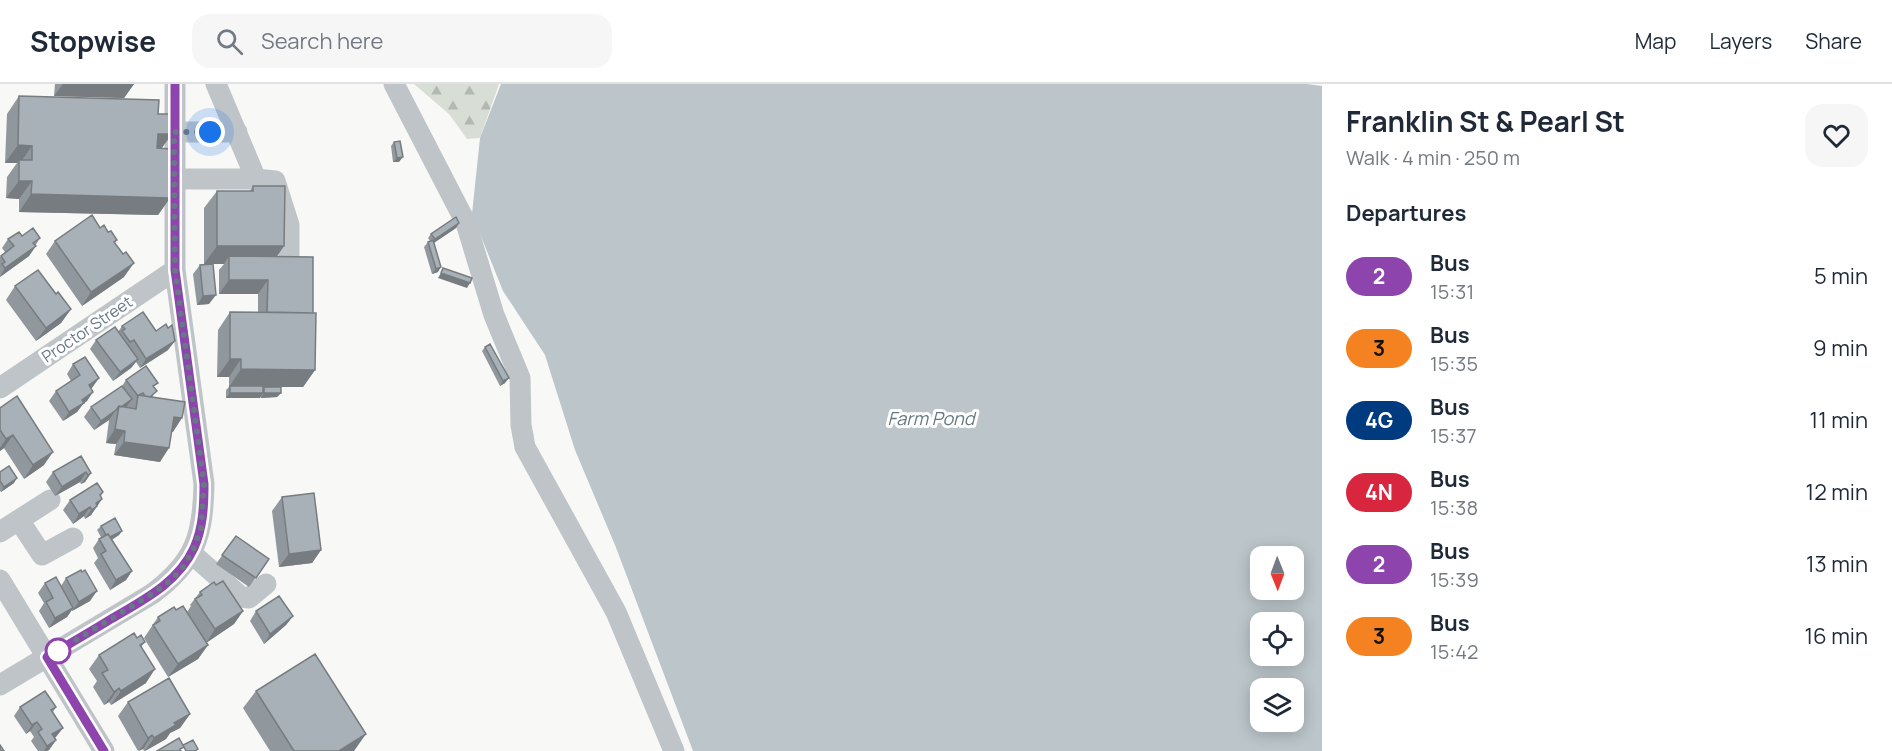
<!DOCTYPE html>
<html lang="en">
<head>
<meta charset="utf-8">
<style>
	:root { --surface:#fff; --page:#f6f6f7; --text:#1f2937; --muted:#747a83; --line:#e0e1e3 }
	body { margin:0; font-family:Manrope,sans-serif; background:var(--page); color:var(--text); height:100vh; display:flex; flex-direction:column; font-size:22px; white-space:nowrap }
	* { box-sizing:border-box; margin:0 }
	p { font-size:20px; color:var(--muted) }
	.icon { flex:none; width:33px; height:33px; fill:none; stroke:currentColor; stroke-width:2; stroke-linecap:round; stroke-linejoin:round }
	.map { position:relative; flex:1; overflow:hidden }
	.panel { display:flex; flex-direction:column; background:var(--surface); width:570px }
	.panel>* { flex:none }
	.badge { padding:0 12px; border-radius:20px; font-size:21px; line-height:39px }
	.needle { width:39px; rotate:179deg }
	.tools { position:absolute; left:1250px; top:462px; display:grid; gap:12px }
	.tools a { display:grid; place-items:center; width:54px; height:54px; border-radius:12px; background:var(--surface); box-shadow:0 3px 15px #0003; font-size:30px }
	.you { position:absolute; width:30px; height:30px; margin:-15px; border:4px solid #fff; border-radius:50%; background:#1a73e8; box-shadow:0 0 0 9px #1a73e833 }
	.map>.badge { position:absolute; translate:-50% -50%; box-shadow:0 0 0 3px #fff }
	h2 { padding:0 24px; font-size:22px; line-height:54px }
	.round { display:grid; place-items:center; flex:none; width:63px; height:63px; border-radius:18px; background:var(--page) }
	.head { display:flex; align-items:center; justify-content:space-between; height:102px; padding:0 24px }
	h1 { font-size:28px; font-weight:700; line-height:45px }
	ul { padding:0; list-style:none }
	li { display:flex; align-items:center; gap:18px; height:72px; padding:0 24px }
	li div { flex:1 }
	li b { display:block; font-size:22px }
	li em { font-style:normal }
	li .badge { min-width:66px; font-weight:700; text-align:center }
	header { display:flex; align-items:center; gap:36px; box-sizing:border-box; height:84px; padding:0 30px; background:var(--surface); border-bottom:2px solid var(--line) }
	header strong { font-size:28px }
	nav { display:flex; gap:33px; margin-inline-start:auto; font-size:21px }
	.search { width:420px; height:54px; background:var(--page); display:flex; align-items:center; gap:15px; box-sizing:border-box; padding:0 21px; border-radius:18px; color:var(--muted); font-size:22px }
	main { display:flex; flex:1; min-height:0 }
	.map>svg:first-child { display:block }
</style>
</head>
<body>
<header>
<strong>Stopwise</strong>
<div class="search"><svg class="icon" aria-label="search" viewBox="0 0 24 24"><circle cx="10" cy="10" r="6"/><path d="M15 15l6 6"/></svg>Search here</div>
<nav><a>Map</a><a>Layers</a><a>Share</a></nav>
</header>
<main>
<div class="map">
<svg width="1322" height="667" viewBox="0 0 1322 667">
	<defs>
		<pattern id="forest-firs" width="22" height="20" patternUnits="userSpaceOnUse" patternTransform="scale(1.5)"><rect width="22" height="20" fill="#d8ddd5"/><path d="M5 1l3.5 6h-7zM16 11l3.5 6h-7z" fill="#b3b8b2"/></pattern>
	</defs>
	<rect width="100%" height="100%" fill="#f8f8f6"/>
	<path fill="url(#forest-firs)" d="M414 0H499L480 54 467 55 449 30Z"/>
	<path fill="#bbc5ca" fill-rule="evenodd" d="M501 0H1307L1322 2V667H693L615 461 575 366 545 271 503 207 472 130 480 54ZM1260 472H1293V506H1260ZM1260 538H1293V572H1260ZM1260 604H1293V638H1260Z"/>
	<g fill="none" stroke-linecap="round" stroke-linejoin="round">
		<path stroke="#bfc4c8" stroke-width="21" d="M216 0 256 95
			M394 0 466 139 494 231 520 294 521 341 525 363 616 528 674 667
			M174 48H237
			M174 95H256L275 97 289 141V175
			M0 304 175 186
			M19 436 42 471 73 454
			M0 448 50 416
			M191 469 241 513 249 514 266 500
			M0 496 104 667
			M0 601 152 510C195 478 203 453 204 400L175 186V0"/>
	</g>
	<path fill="#90989d" d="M55 0H134L124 14 54 12Z
		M19 12 158 30 162 64 170 114 158 131 19 128V115L6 114 7 93 17 79H5L7 30Z
		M394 58 399 78H393L391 62Z
		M253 102 277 172 313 229 315 286 303 303H281V309L277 313 261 314V312L260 314H226V306L229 303V293H217L218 246 230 228H258V210H219V186L224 180H213L209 220 197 221 193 190 200 181 211 180H204V124L217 107H250Z
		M459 139 456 144 434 159 438 188 432 190 424 163 428 158 430 157 428 154 431 150Z
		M100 144 117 156 115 159 124 193 82 222 46 170 55 157Z
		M22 152 40 154 29 172 0 193V173L5 168 2 164 8 155Z
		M15 202 56 210 71 225 61 239 36 257 6 216Z
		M122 242 168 266 140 284 136 278 131 284 113 297 90 265 96 256 118 248Z
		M485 263 505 299 500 302 482 267Z
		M73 280 99 294 91 304 87 317 83 320 77 328 63 337 49 317 56 307 71 297 67 290Z
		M126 296 154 303 153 313 173 348H172L160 378 114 371 116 360 106 359 109 336 94 346 84 333 91 323 122 302Z
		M0 324 44 381 24 395 4 364 0 367Z
		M0 388 14 399 1 408 0 407Z
		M53 388 91 389 85 398 81 400 80 398 55 412 46 398Z
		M103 408 101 412 102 415 91 431 85 435 84 432 73 440 63 426 70 416Z
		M282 413 321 466 312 479 279 483 272 427Z
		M101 442 122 447 119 451 112 456 132 487 126 496 110 506 94 479 98 474 93 464 99 455 101 453 97 446Z
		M236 452 269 475 249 503 216 480Z
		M66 494 90 517 72 527V526L67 533 49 544 39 527 44 519 38 509 45 499 61 502Z
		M216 501 243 527 234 540 206 559 208 561 198 575 168 593 144 554 158 533 176 526 187 528 191 522 190 521 200 508Z
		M256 527 293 532 286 541 264 560 250 537Z
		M137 554 145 558 141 563 146 599 111 621 109 618 104 621 93 603 97 597 89 585 99 571Z
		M256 607 354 667H270L243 624Z
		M128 618 190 630 180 644 170 649 166 655 145 667H144L143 665 138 667 118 632Z
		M20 623H56L53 628 63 644 54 654 56 656 49 666 47 667H38L31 657 34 653 30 647 26 650 14 632Z"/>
	<path fill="#767c80" d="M63 0H134L124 14 54 12Z
		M158 50H172L159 68H145Z
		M18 61 32 62 20 79 19 76 17 79H5Z
		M403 73 399 78H393L397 74Z
		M19 97H32L19 115 6 114Z
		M31 110 170 114 158 131 19 128Z
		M459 139 456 144 432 160 435 155Z
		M36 162 29 172 0 193 5 184Z
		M217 162H284L272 180 229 172 224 180H204Z
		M134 179 124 193 82 222 91 208Z
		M441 183 438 188 432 190 436 185Z
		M441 189 470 199 467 204 438 194Z
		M229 196H268L258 210H219Z
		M216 211 209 220 197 221 203 212Z
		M71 225 61 239 36 257 46 244Z
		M175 257 168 266 140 284 146 275Z
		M138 275 131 284 113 297 120 288Z
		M230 275H241L229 293H217Z
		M241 285 315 286 303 303H229Z
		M99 294 92 304 82 310 89 301Z
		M509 294 505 299 500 302 503 297Z
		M93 308 87 317 83 320 77 328 63 337 69 328 82 316Z
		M230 309H263L260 314H226Z
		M264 309H281L277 313 261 314Z
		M132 315 125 325H118Z
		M116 326 109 336 94 346 101 337Z
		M174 333 182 334 173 348 164 347Z
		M115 345 125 347 116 360 106 359Z
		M13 351 4 364 0 367V364L6 355Z
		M124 358 169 364 160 378 114 371Z
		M53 368 44 381 24 395 33 381Z
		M86 388 80 398 55 412 62 403Z
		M91 389 85 398 81 400 88 391Z
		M17 394 14 399 1 408 4 403Z
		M102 415 91 431 85 435 96 419Z
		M90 423 84 432 73 440 79 430Z
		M122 447 119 451 105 459 108 455Z
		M321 466 312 479 279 483 289 470Z
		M132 487 126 496 110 506 116 496Z
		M97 507 90 517 72 527 79 518Z
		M73 524 67 533 49 544 55 534Z
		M243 527 234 540 206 559 215 545Z
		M293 532 286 541 264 560 270 550Z
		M208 561 198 575 168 593 178 580Z
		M155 585 146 599 111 621 121 607Z
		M119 604 109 618 104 621 114 608Z
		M190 630 180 644 170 649 166 655 145 667 154 654 174 639Z
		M37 638 30 647 26 650 32 641Z
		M63 644 56 653 46 660 52 650Z
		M366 650 354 667H339Z
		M152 651 143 665 139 667 148 654Z
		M56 656 49 666 47 667H44L47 662Z"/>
	<path fill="#a8b1b7" stroke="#767c80" stroke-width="1.5" d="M19 12 159 16 158 30H172V50H158L157 64 171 65 170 114 31 110 32 97H19V76H32V62L18 61Z
		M400 57 403 73 397 74 394 58Z
		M253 102H285L284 162H217V107H253Z
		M92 131 100 144 104 141 108 148 111 147 117 156 114 158 123 170 126 168 134 179 91 208 55 157Z
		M456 133 459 139 435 155 431 150Z
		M33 144 40 154 33 159 36 162 5 184 2 180 5 178 1 172 14 162 8 155 19 148 22 152Z
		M433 156 441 183 436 185 428 158Z
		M229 172 313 173V229L267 228 268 196H229Z
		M213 180 216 211 203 212 200 181Z
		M443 184 472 194 470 199 441 189Z
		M38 186 56 210 58 208 71 225 46 244 15 202Z
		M143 228 156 247 166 240 168 244 172 241 175 257 146 275 134 256 130 258 122 247 125 245 122 242Z
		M230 228 316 229 315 286 241 285V275H230Z
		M115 243 138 275 120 288 96 256Z
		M490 260 509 294 503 297 485 263Z
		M85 273 99 294 89 301 93 308 82 316 84 319 69 328 56 307 80 291 73 280Z
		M146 282 158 299 153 302 157 307 150 313 145 312 143 309 139 311H138V312L126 296Z
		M122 302 132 315 121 323 119 322 116 326 101 337 91 323Z
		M230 302H263V309H230Z
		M264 303H281V309H264Z
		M138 311 185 318 182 334 174 333 169 364 124 358 125 347 115 345 119 322 136 325Z
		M17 312 53 368 33 381 13 351 6 355 0 346V324Z
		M81 372 91 389 88 391 86 388 62 403 53 388Z
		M9 382 17 394 4 403 0 397V388Z
		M97 399 103 408 100 411 102 415 96 419 97 422 92 426 90 423 79 430 70 416Z
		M314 409 321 466 289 470 282 413Z
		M115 434 122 447 110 453 108 450 106 451 101 442Z
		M108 450 132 487 116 496 101 470 106 467 99 455Z
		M236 452 269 475 256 494 222 471Z
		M81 486 82 488 85 486 97 507 79 518 66 494Z
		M56 493 73 524 55 534 46 518 53 514 45 499Z
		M223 497 243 527 215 545 195 515 202 511 200 508 214 498 216 501Z
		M279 512 293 532 270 550 256 527Z
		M183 522 208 561 178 580 153 541 160 537 158 533 174 523 176 526Z
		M134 549 137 554 141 551 145 558 140 561 155 585 121 607 119 604 114 608 102 589 108 586 99 571Z
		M315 570 366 650 339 667H294L256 607Z
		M169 594 190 630 174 639 176 641 154 654 152 651 148 654 128 618Z
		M45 607 56 623 51 626 63 644 52 650 56 656 47 662 38 648 42 645 37 638 32 641 20 623Z
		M179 654 184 663 180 665 181 667H157Z
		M193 656 198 665 195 667H186L183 661Z
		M0 661 4 667H0Z"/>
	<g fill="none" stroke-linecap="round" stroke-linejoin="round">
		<defs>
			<path id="line" d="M104 667 47 573C69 560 90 548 111 535 143 516 178 499 194 464 203 444 204 422 204 400L175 186V0"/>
		</defs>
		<use href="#line" stroke="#fff" stroke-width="14"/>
		<use href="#line" stroke="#8e44ad" stroke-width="9"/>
		<path stroke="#687886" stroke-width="6" stroke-dasharray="0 10.8" d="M58 567 152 510 171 496 184 482 194 464 201 444 204 400 175 186 174 48H210"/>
	</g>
	<circle fill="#fff" stroke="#8e44ad" stroke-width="3" cx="58" cy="567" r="12"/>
	<g text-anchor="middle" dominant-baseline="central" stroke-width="6" stroke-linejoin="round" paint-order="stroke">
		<g font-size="16" fill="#687886" stroke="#fff">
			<text transform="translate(87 245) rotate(-34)">Proctor Street</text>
		</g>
		<g font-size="18" font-style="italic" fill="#647981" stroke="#fff">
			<text x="931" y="334">Farm Pond</text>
		</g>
	</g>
</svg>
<div class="tools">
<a><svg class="needle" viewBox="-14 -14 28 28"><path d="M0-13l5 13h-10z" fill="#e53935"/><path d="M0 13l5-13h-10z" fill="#747a83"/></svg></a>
<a><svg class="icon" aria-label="locate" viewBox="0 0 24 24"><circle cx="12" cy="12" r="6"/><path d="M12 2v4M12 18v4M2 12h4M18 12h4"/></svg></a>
<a><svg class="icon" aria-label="layers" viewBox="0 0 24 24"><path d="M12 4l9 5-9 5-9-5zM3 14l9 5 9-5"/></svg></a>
</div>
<div class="you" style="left:210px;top:48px"></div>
</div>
<section class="panel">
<div class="head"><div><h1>Franklin St &amp; Pearl St</h1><p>Walk · 4 min · 250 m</p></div><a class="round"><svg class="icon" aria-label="heart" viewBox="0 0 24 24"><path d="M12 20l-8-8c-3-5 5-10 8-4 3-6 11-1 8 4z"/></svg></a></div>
<h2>Departures</h2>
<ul>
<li><span class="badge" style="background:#8e44ad;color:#fff">2</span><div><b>Bus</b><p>15:31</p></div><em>5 min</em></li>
<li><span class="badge" style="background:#f58220;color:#111">3</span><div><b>Bus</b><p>15:35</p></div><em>9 min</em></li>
<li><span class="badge" style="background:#003b80;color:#fff">4G</span><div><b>Bus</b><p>15:37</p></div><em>11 min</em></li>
<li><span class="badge" style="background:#d7263d;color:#fff">4N</span><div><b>Bus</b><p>15:38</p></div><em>12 min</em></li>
<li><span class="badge" style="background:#8e44ad;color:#fff">2</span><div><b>Bus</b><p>15:39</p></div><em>13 min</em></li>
<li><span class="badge" style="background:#f58220;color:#111">3</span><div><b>Bus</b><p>15:42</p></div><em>16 min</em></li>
</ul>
</section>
</main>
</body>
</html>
